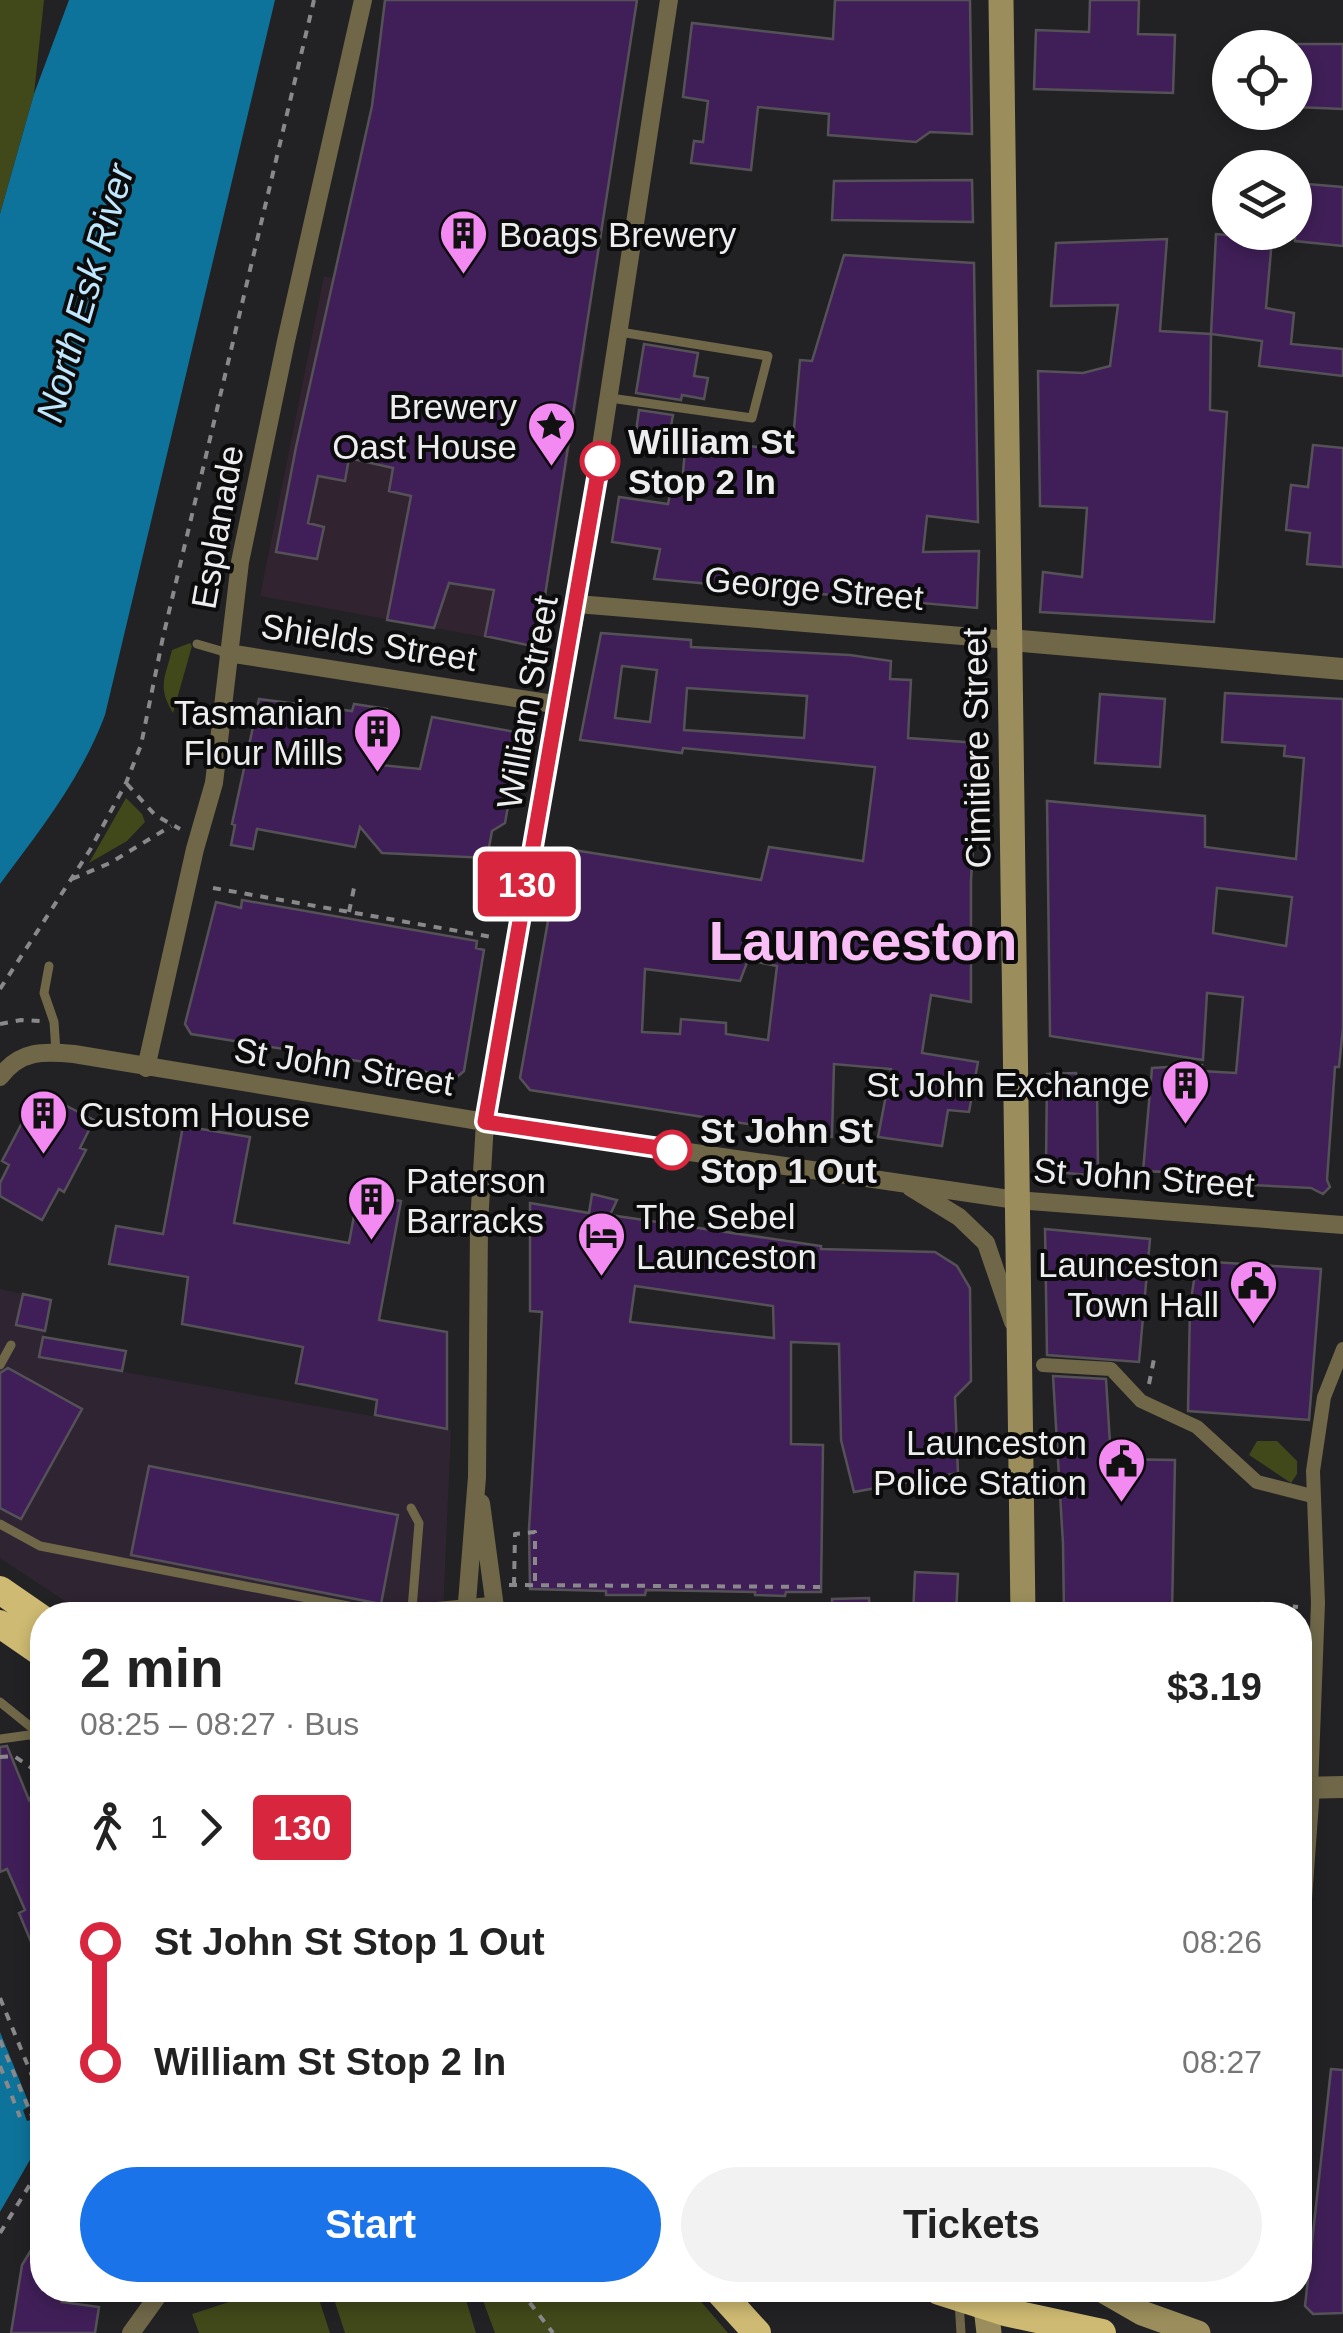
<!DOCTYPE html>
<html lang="en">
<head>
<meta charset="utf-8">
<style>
	:root { --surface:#fff; --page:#f2f2f2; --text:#222; --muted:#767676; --accent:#1a73e8 }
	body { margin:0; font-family:Helvetica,sans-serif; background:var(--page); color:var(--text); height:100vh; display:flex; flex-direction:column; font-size:38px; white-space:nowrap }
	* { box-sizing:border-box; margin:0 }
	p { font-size:32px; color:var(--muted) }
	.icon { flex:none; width:55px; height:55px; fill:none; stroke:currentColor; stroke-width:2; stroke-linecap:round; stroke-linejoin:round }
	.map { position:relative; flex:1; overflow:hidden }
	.details { position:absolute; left:30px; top:1602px; width:1282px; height:700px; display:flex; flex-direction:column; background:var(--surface); border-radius:40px; box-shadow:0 5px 15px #0003 }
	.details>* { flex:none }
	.badge { padding:0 20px; border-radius:8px; font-size:35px; line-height:65px }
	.buttons { position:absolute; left:1212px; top:30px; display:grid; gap:20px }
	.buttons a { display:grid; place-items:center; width:100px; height:100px; border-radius:50%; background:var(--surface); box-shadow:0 5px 15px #0003; font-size:50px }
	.map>.badge { position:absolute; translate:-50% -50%; box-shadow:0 0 0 5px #fff }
	.legs { display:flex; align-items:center; gap:15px; height:110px; padding:0 50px; font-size:32px }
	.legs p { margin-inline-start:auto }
	.headline { display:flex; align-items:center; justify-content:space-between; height:170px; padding:0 50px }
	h1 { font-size:55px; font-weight:700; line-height:75px }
	.primary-button { display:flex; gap:20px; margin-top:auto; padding:20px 50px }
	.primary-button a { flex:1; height:115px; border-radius:60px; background:var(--accent); color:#fff; font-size:40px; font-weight:700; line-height:115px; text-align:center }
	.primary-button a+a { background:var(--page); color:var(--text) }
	ul { padding:0 50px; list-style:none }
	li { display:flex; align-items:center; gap:35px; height:120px; font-size:38px }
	li i { display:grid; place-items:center; width:15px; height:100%; margin:0 12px; background:currentColor }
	li i::after { content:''; width:25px; height:25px; margin:-12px; border:8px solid; border-radius:50%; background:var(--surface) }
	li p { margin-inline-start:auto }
	li:first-child i { background:linear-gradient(#0000 50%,currentColor 0) }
	li:last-child i { background:linear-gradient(currentColor 50%,#0000 0) }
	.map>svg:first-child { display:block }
</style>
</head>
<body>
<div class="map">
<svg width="1343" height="2333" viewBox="0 0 1343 2333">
	<rect width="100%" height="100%" fill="#222124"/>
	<path fill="#2f2432" d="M0 1289 51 1300 40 1357 451 1430 443 1615H86L0 1558Z"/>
	<path fill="#312330" d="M324 276 587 344 538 647 260 596Z"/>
	<path fill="#414819" d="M0 0H44L34 94 0 214Z
		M190 643 192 646 173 713C157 687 165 678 172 650Z
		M126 798 142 814 145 822 127 841 89 863Z
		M1257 1441H1277L1297 1461V1474L1291 1483 1249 1455Z
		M266 2290H316L330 2333H199L192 2314Z
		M331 2290H463L476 2333H345Z
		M479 2290H691L728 2333H495Z"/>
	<path fill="#0e739a" d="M69 0H275L105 715C81 779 40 830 0 884V214L34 94Z
		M0 2032 30 2106 23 2110 27 2121 35 2119 42 2139 0 2212Z"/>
	<path fill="#401f58" stroke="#555257" stroke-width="2.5" fill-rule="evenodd" d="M385 0H637L538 641 532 646 485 636 494 590 449 583 434 628 387 620 411 496 389 491 393 468 349 458 345 481 318 476 308 523 324 527 317 559 276 552 296 447 372 106Z
		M835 0H970L972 134 930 132 916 142 828 135 829 114 758 107 751 170 691 163 694 141 703 142 708 101 683 97 692 23 833 39Z
		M1090 0H1139L1138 34 1175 35 1173 93 1034 89 1036 30 1089 32Z
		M1295 44H1343V109L1295 107Z
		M972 180 973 222 832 220 834 181Z
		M1295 183 1343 187V246L1295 241Z
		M1216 234 1272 239 1266 308 1294 313 1291 344 1343 349V376L1259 366 1262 341 1211 334Z
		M1167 239 1160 331 1211 334 1210 410 1227 412 1214 622 1040 612 1043 572 1082 577 1087 508 1040 506 1038 371 1083 373 1110 366 1118 305 1051 306 1056 243Z
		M844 255 974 263 978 522 927 516 923 552 979 551 977 608 654 579 660 549 612 542 619 497 668 504 670 494 681 495 686 439 792 451 800 360 812 361Z
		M644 344 698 353 694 376 708 378 704 399 682 395 681 400 636 393Z
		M639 410 673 415 669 437 636 432Z
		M1313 445 1343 448V567L1307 564 1310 533 1286 530 1291 485 1308 487Z
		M601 633 691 640V647L850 655 891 661 890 679 911 680 908 738 979 743 971 881V1002L931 995 922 1053 978 1062 969 1112 948 1110 942 1146 878 1137 891 1069 834 1064 832 1137 530 1090 520 1078 561 848 761 880 769 847 863 861 875 767 683 748 682 753 580 740ZM622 666 657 670 650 722 615 718ZM687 688 807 696 804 738 684 730ZM748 960 777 966 768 1040 726 1034V1023L681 1019 680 1034 642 1032 645 969 740 981Z
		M1225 693 1343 699V1028L1339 1067H1335L1327 1180 1330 1187 1323 1194 1311 1188 1188 1182 1190 1173 1143 1171 1152 1068 1202 1065V1071L1236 1073 1243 997 1207 993 1203 1060 1050 1036 1047 801 1205 816V847L1296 859 1304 758 1284 756 1285 746 1222 742ZM1217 888 1292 897 1286 946 1213 933Z
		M1100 694 1165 699 1160 767 1095 763Z
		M259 699 352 711 354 704 387 709 380 765 420 769 432 717 521 733 505 823 492 831 487 858 382 853 360 827 355 847 257 829 253 849 231 845 235 825 232 824Z
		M242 900 477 941 476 948 484 950 464 1071 457 1077 191 1034 185 1024 216 902 241 908Z
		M1076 1073 1078 1088H1097L1098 1168 1090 1175 1053 1172 1046 1165 1047 1074Z
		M47 1096 94 1120 80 1148 86 1150 64 1192 59 1189 42 1220 0 1196V1183L9 1165 2 1161 22 1123 31 1127Z
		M183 1126 250 1137 234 1223 349 1243 358 1194 401 1201 379 1320 447 1332V1429L375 1415 377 1400 296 1383 303 1347 182 1324 188 1277 109 1264 116 1226 163 1234Z
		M592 1194 617 1200 610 1215 821 1246V1249L935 1252 957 1266 970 1288 971 1381 955 1397 958 1473 854 1492 841 1440 839 1344 791 1342V1444L823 1445 821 1592H786L785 1596 755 1595V1592L646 1590 645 1595H606V1591L530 1589 529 1529 542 1312 530 1311V1203L589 1213ZM635 1286 773 1306 774 1338 630 1322Z
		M1045 1229 1150 1239 1139 1362 1047 1355Z
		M1197 1261 1321 1269 1309 1420 1188 1411 1190 1306Z
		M23 1294 51 1300 45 1331 16 1325Z
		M43 1337 126 1351 122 1371 39 1357Z
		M8 1368 82 1409 21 1519 0 1508V1373Z
		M1053 1376 1106 1379 1111 1459 1175 1460 1172 1615H1064L1063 1544Z
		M149 1466 398 1515 381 1604 131 1555Z
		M915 1572 958 1574 956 1615H913Z
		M869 1598 870 1615H832V1599Z
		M7 1746 29 1800 42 1780V1813L34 1816 31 1823 35 1830H42V1968L19 1913 25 1910 7 1869 0 1872V1747Z
		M1331 2069 1343 2070V2313L1313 2314 1305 2306Z
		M42 2232V2290H69L62 2302 99 2307 95 2333H11L22 2265Z"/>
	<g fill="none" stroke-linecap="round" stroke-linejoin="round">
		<path stroke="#89888a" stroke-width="4" stroke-dasharray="8 8" stroke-linecap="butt" d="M127 784 155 815 180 829
			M72 879 110 863 171 826
			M213 888 492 937
			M349 912 354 888
			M0 989 90 850 126 783 141 745 163 637 314 0
			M0 1024 21 1020 40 1021
			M1149 1384 1154 1359
			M509 1585 820 1587
			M514 1585 515 1534 535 1532V1585
			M1232 1615 1254 1603 1298 1607
			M0 1757 14 1756 42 1775
			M0 1998 42 2100
			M0 2040 31 2114 42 2109
			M0 2066 20 2117
			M0 2233 42 2165
			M520 2290 553 2333
			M1229 2295 1248 2296"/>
		<path stroke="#6f6748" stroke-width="9" d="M610 398 752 418 768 356 620 332
			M197 644 228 653
			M49 966 44 993 54 1022 56 1052
			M0 1365 11 1345
			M411 1508 419 1523 412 1609
			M0 1524 40 1546 379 1612 495 1601
			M0 1702 42 1736
			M0 1739 29 1735 42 1737
			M39 1823 42 1821
			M959 2301 961 2333"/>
		<path stroke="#6f6748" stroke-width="14" d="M1043 1365 1111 1369 1141 1401 1197 1427 1257 1482 1312 1496
			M1311 1788 1318 1603 1313 1471 1324 1397 1343 1349"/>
		<path stroke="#6f6748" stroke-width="18" d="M577 604 1010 640
			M228 653 560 705
			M146 1068 195 849 214 783 240 562 286 341 363 0
			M0 1077C20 1050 44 1051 74 1054L485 1122 1016 1200 1343 1225
			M910 1187 959 1217 986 1243 1013 1322
			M481 1503 496 1615
			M466 1615 477 1477 479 1224 485 1122 577 604 669 0
			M1300 1940 1311 1788
			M131 2333 162 2290"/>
		<path stroke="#6f6748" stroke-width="22" d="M1010 640 1343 669
			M1300 1788 1343 1787"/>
		<path stroke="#9b8e5c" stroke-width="25" d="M1001 0 1023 1615
			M984 2290 989 2333
			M1102 2290 1142 2313 1198 2333"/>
		<path stroke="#ceba72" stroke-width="28" d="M0 1590 42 1619
			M0 1624 42 1653
			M718 2290 757 2333"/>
		<path stroke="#ceba72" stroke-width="28" d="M939 2291 1005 2312 1102 2333"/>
	</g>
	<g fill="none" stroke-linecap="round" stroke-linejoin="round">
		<defs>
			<path id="line-1" d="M600 461 485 1122 672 1150"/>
		</defs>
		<use href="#line-1" stroke="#fff" stroke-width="22"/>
		<use href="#line-1" stroke="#d7263d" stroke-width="15"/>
	</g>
	<defs>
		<symbol id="building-pin" viewBox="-11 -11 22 30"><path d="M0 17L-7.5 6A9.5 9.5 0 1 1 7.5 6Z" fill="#f38af1" stroke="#0b0b0c"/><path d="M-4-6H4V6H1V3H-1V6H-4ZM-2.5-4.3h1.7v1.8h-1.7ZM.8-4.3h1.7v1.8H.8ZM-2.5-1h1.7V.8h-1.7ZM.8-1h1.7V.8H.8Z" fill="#111"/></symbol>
		<symbol id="sight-pin" viewBox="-11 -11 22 30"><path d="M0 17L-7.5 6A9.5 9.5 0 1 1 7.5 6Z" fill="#f38af1" stroke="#0b0b0c"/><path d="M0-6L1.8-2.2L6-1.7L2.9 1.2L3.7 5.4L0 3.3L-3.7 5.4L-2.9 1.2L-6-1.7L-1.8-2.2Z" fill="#111"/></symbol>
		<symbol id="hotel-pin" viewBox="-11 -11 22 30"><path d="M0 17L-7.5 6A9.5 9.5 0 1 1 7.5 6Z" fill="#f38af1" stroke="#0b0b0c"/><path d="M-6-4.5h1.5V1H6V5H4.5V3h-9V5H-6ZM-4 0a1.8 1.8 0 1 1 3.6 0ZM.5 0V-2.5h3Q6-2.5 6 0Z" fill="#111"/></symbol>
		<symbol id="civic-pin" viewBox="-11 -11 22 30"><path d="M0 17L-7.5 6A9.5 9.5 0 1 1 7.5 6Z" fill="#f38af1" stroke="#0b0b0c"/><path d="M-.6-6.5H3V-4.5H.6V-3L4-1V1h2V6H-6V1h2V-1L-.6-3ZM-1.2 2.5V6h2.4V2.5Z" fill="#111"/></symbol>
	</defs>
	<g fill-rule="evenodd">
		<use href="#building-pin" x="436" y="206" width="55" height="75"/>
		<use href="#sight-pin" x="524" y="398" width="55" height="75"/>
		<use href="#building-pin" x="350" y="704" width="55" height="75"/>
		<use href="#building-pin" x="1158" y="1056" width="55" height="75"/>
		<use href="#building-pin" x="16" y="1086" width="55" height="75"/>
		<use href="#building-pin" x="344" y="1172" width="55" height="75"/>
		<use href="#hotel-pin" x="574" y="1208" width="55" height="75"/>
		<use href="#civic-pin" x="1226" y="1256" width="55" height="75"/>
		<use href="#civic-pin" x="1094" y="1434" width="55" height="75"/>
	</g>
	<g fill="#fff" stroke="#d7263d" stroke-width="5">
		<circle cx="600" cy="461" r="18"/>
		<circle cx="672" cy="1150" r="18"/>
	</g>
	<g text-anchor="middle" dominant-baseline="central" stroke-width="8" stroke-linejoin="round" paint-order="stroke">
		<g font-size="35" fill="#edecee" stroke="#0b0b0c" text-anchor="end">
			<text x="499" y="234" text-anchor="start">Boags Brewery</text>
			<text x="517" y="406">Brewery<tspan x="517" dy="40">Oast House</tspan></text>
			<text x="343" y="712">Tasmanian<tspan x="343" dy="40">Flour Mills</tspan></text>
			<text x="1150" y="1084">St John Exchange</text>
			<text x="79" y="1114" text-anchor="start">Custom House</text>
			<text x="406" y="1180" text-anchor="start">Paterson<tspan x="406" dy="40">Barracks</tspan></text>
			<text x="636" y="1216" text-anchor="start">The Sebel<tspan x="636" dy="40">Launceston</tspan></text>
			<text x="1219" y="1264">Launceston<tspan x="1219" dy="40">Town Hall</tspan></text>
			<text x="1087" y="1442">Launceston<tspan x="1087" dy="40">Police Station</tspan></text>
		</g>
		<g font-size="35" font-weight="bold" fill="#edecee" stroke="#0b0b0c" text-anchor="start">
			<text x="628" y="441">William St<tspan x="628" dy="40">Stop 2 In</tspan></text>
			<text x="700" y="1130">St John St<tspan x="700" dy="40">Stop 1 Out</tspan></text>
		</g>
		<g font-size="35" fill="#edecee" stroke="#0b0b0c">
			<text transform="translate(217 527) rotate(-80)">Esplanade</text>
			<text transform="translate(814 588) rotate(5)">George Street</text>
			<text transform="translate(369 642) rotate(9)">Shields Street</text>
			<text transform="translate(527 702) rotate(-80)">William Street</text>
			<text transform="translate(976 748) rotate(-91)">Cimitiere Street</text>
			<text transform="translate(344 1066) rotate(9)">St John Street</text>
			<text transform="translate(1144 1177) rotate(4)">St John Street</text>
		</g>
		<g font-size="38" font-style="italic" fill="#bfe8ff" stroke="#0b0b0c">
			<text transform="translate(85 293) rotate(-74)">North Esk River</text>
		</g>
		<g font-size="55" font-weight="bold" fill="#f9bef6" stroke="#0b0b0c">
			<text x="863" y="941">Launceston</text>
		</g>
	</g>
</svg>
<div class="buttons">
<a><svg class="icon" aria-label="locate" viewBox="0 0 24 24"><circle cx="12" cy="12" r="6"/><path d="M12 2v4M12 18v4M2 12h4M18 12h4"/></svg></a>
<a><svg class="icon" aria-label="layers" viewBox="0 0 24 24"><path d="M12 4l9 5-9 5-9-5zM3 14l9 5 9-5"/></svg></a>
</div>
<b class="badge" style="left:527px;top:884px;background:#d7263d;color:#fff">130</b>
<section class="details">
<div class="headline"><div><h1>2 min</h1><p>08:25 – 08:27 · Bus</p></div><b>$3.19</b></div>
<div class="legs"><svg class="icon" aria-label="walk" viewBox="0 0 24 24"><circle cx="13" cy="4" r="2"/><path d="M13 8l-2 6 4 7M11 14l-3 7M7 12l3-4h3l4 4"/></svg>1<svg class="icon" aria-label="forward" viewBox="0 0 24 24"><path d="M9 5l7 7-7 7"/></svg><b class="badge" style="background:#d7263d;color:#fff">130</b></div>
<ul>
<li><i style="color:#d7263d"></i><b>St John St Stop 1 Out</b><p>08:26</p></li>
<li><i style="color:#d7263d"></i><b>William St Stop 2 In</b><p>08:27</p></li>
</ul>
<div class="primary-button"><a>Start</a><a>Tickets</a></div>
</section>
</div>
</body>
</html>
